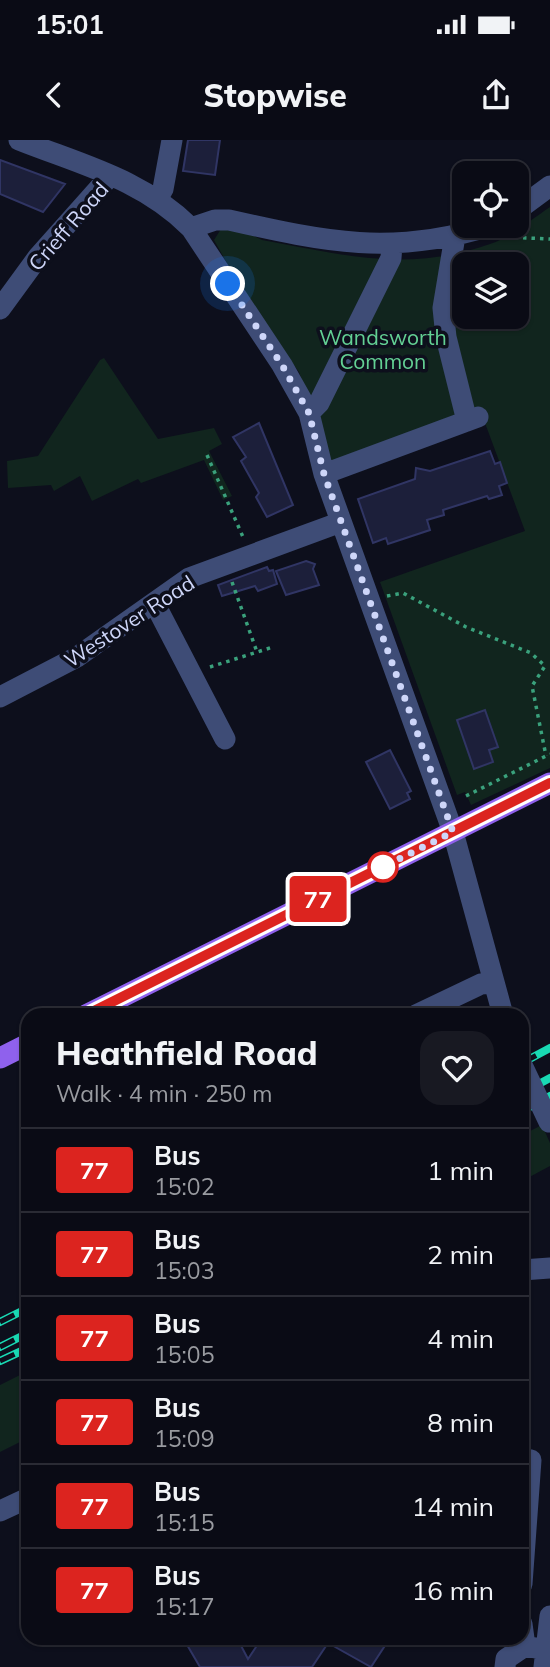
<!DOCTYPE html>
<html lang="en">
<head>
<meta charset="utf-8">
<style>
	:root { --surface:#0a0b15; --page:#181922; --text:#f1f3f6; --muted:#999ba0; --line:#2a2b34 }
	body { margin:0; font-family:Mulish,sans-serif; background:var(--page); color:var(--text); height:100vh; display:flex; flex-direction:column; font-size:26px; white-space:nowrap }
	* { box-sizing:border-box; margin:0 }
	p { font-size:23px; color:var(--muted) }
	.icon { flex:none; width:38px; height:38px; fill:none; stroke:currentColor; stroke-width:2; stroke-linecap:round; stroke-linejoin:round }
	.map { position:relative; flex:1; overflow:hidden }
	.details { position:absolute; left:21px; top:868px; width:508px; height:637px; display:flex; flex-direction:column; background:var(--surface); border-radius:21px; box-shadow:0 2px 5px #0004,0 0 0 2px var(--line) }
	.details>* { flex:none }
	.badge { padding:0 14px; border-radius:5px; font-size:24px; line-height:46px }
	.fabs { position:absolute; left:452px; top:21px; display:grid; gap:14px }
	.fabs a { display:grid; place-items:center; width:77px; height:77px; border-radius:14px; background:var(--surface); box-shadow:0 2px 5px #0004,0 0 0 2px var(--line); font-size:35px }
	.you { position:absolute; width:35px; height:35px; margin:-18px; border:5px solid #fff; border-radius:50%; background:#1a73e8; box-shadow:0 0 0 10px #1a73e833 }
	.map>.badge { position:absolute; translate:-50% -50%; box-shadow:0 0 0 4px #fff }
	.round { display:grid; place-items:center; flex:none; width:74px; height:74px; border-radius:21px; background:var(--page) }
	.overview { display:flex; align-items:center; justify-content:space-between; height:119px; padding:0 35px }
	h1 { font-size:33px; font-weight:800; line-height:52px }
	ul { padding:0; list-style:none }
	li { display:flex; align-items:center; gap:21px; height:84px; padding:0 35px; border-top:2px solid var(--line) }
	li div { flex:1 }
	li b { display:block; font-size:26px }
	li em { font-style:normal }
	li .badge { min-width:77px; font-weight:700; text-align:center }
	.status { display:flex; justify-content:space-between; align-items:center; height:49px; padding:0 35px; background:var(--surface); direction:ltr }
	.status svg { height:19px; fill:currentColor }
	header { display:flex; justify-content:space-between; align-items:center; height:91px; padding:0 35px; background:var(--surface); font-size:32px; font-weight:800 }
	.map>svg:first-child { display:block }
</style>
</head>
<body>
<div class="status"><b>15:01</b><svg viewBox="0 0 49 12"><path d="M0 12V9h3v3zM5 12V6h3v6zM10 12V3h3v9zM15 12V0h3v12zM26 1h20v11H26zM47 4h2v5h-2z"/></svg></div>
<header><svg class="icon" aria-label="back" viewBox="0 0 24 24"><path d="M15 5l-7 7 7 7"/></svg>Stopwise<svg class="icon" aria-label="share" viewBox="0 0 24 24"><path d="M12 15V3M7 8l5-5 5 5M5 13v7h14v-7"/></svg></header>
<div class="map">
<svg width="550" height="1527" viewBox="0 0 550 1527">
	<rect width="100%" height="100%" fill="#0d0f1c"/>
	<path fill="#11251e" fill-rule="evenodd" d="M550 67V628L471 665 465 652 457 655 380 442 525 391 485 283 330 321 299 232 255 173 214 100 221 89 248 93 262 100C345 115 406 133 490 104 511 97 532 79 550 67ZM464 124H516V177H464Z
		M104 218 158 299 214 288 222 304 209 311 232 356 223 360 204 320 141 343 138 339 92 361 80 336 54 351 51 345 8 348 7 321 38 316 100 220Z
		M542 985 550 1003V1026L522 1041V995Z
		M28 1231V1298L0 1312V1245Z"/>
	<path fill="#1c1f3a" stroke="#303564" stroke-width="2" d="M188 0H220L215 35 183 31Z
		M0 20 65 44 43 72 0 54Z
		M259 283 293 365 267 377 256 357 259 353 241 321 246 317 233 297Z
		M490 311 495 324 500 322 507 343 499 346 502 355 489 359 487 356 443 370 444 375 427 380 430 390 388 404 386 398 373 403 358 359 415 339 416 328 430 331Z
		M306 421 315 424 313 429 319 445 286 455 276 431Z
		M267 427 269 431 273 430 277 444 258 451 255 446 222 456 218 445Z
		M485 570 498 607 489 610 493 622 474 629 457 580Z
		M390 610 411 651 407 653 410 659 390 669 366 622Z
		M183 1498H237L248 1519 262 1498H390L371 1527 328 1503 312 1527H200Z"/>
	<g fill="none" stroke-linecap="round" stroke-linejoin="round">
		<path stroke="#3aa17c" stroke-width="3.5" stroke-dasharray="3.5 5" stroke-linecap="butt" d="M506 97 550 99
			M207 315 243 397
			M232 442 257 512
			M387 456 403 453 466 487 531 513 545 526 532 546 546 616
			M210 527 273 507
			M466 656 550 614"/>
		<path stroke="#3e4c76" stroke-width="21" d="M19 0C82 25 142 39 191 88L282 225 309 273 324 334 453 692 503 875
			M158 58 163 49 172 0
			M516 71 550 46
			M191 88 215 80H229C326 102 392 116 490 86
			M455 96 443 168 446 197 467 281
			M0 169 38 117 110 36
			M309 273 319 263 391 118 392 105
			M324 334 478 277
			M155 464 225 599
			M0 557 77 517 189 438 341 382
			M416 875 481 844 494 843
			M522 1130 550 1128
			M522 1319 531 1320 522 1444
			M0 1371 28 1358
			M522 1484 525 1506
			M505 1527 506 1519 525 1506 546 1510
			M544 1527 550 1476"/>
		<path stroke="#8f61ed" stroke-width="21" d="M86 875 550 643
			M0 918 28 904"/>
		<defs>
			<path id="rail" d="M522 923 550 908
				M522 953 550 938
				M522 971 550 956
				M0 1182 28 1168
				M0 1207 28 1193
				M0 1221 28 1208"/>
		</defs>
		<use href="#rail" stroke="#19dab4" stroke-width="8"/>
		<use href="#rail" stroke="#0d0f1c" stroke-width="5" stroke-dasharray="16" stroke-linecap="butt"/>
		<path stroke="#3e4c76" stroke-width="21" d="M522 925 549 982"/>
	</g>
	<g fill="none" stroke-linecap="round" stroke-linejoin="round">
		<defs>
			<path id="line" d="M86 875 550 643"/>
		</defs>
		<use href="#line" stroke="#fff" stroke-width="16"/>
		<use href="#line" stroke="#dc241f" stroke-width="10"/>
		<path stroke="#ced6f9" stroke-width="7" stroke-dasharray="0 12.6" d="M228 144 282 225 309 273 324 334 453 692 379 729 383 727"/>
	</g>
	<circle fill="#fff" stroke="#dc241f" stroke-width="3.5" cx="383" cy="727" r="14"/>
	<g text-anchor="middle" dominant-baseline="central" stroke-width="7" stroke-linejoin="round" paint-order="stroke">
		<g font-size="21" fill="#ced6f9" stroke="#0d0f1c">
			<text transform="translate(68 86) rotate(-49)">Crieff Road</text>
			<text transform="translate(129 481) rotate(-33)">Westover Road</text>
		</g>
		<g font-size="21" fill="#63d094" stroke="#0d0f1c">
			<text x="383" y="197">Wandsworth<tspan x="383" dy="24">Common</tspan></text>
		</g>
	</g>
</svg>
<div class="fabs">
<a><svg class="icon" aria-label="locate" viewBox="0 0 24 24"><circle cx="12" cy="12" r="6"/><path d="M12 2v4M12 18v4M2 12h4M18 12h4"/></svg></a>
<a><svg class="icon" aria-label="layers" viewBox="0 0 24 24"><path d="M12 4l9 5-9 5-9-5zM3 14l9 5 9-5"/></svg></a>
</div>
<div class="you" style="left:228px;top:144px"></div>
<b class="badge" style="left:318px;top:759px;background:#dc241f;color:#fff">77</b>
<section class="details">
<div class="overview"><div><h1>Heathfield Road</h1><p>Walk · 4 min · 250 m</p></div><a class="round"><svg class="icon" aria-label="heart" viewBox="0 0 24 24"><path d="M12 20l-8-8c-3-5 5-10 8-4 3-6 11-1 8 4z"/></svg></a></div>
<ul>
<li><span class="badge" style="background:#dc241f;color:#fff">77</span><div><b>Bus</b><p>15:02</p></div><em>1 min</em></li>
<li><span class="badge" style="background:#dc241f;color:#fff">77</span><div><b>Bus</b><p>15:03</p></div><em>2 min</em></li>
<li><span class="badge" style="background:#dc241f;color:#fff">77</span><div><b>Bus</b><p>15:05</p></div><em>4 min</em></li>
<li><span class="badge" style="background:#dc241f;color:#fff">77</span><div><b>Bus</b><p>15:09</p></div><em>8 min</em></li>
<li><span class="badge" style="background:#dc241f;color:#fff">77</span><div><b>Bus</b><p>15:15</p></div><em>14 min</em></li>
<li><span class="badge" style="background:#dc241f;color:#fff">77</span><div><b>Bus</b><p>15:17</p></div><em>16 min</em></li>
</ul>
</section>
</div>
</body>
</html>
